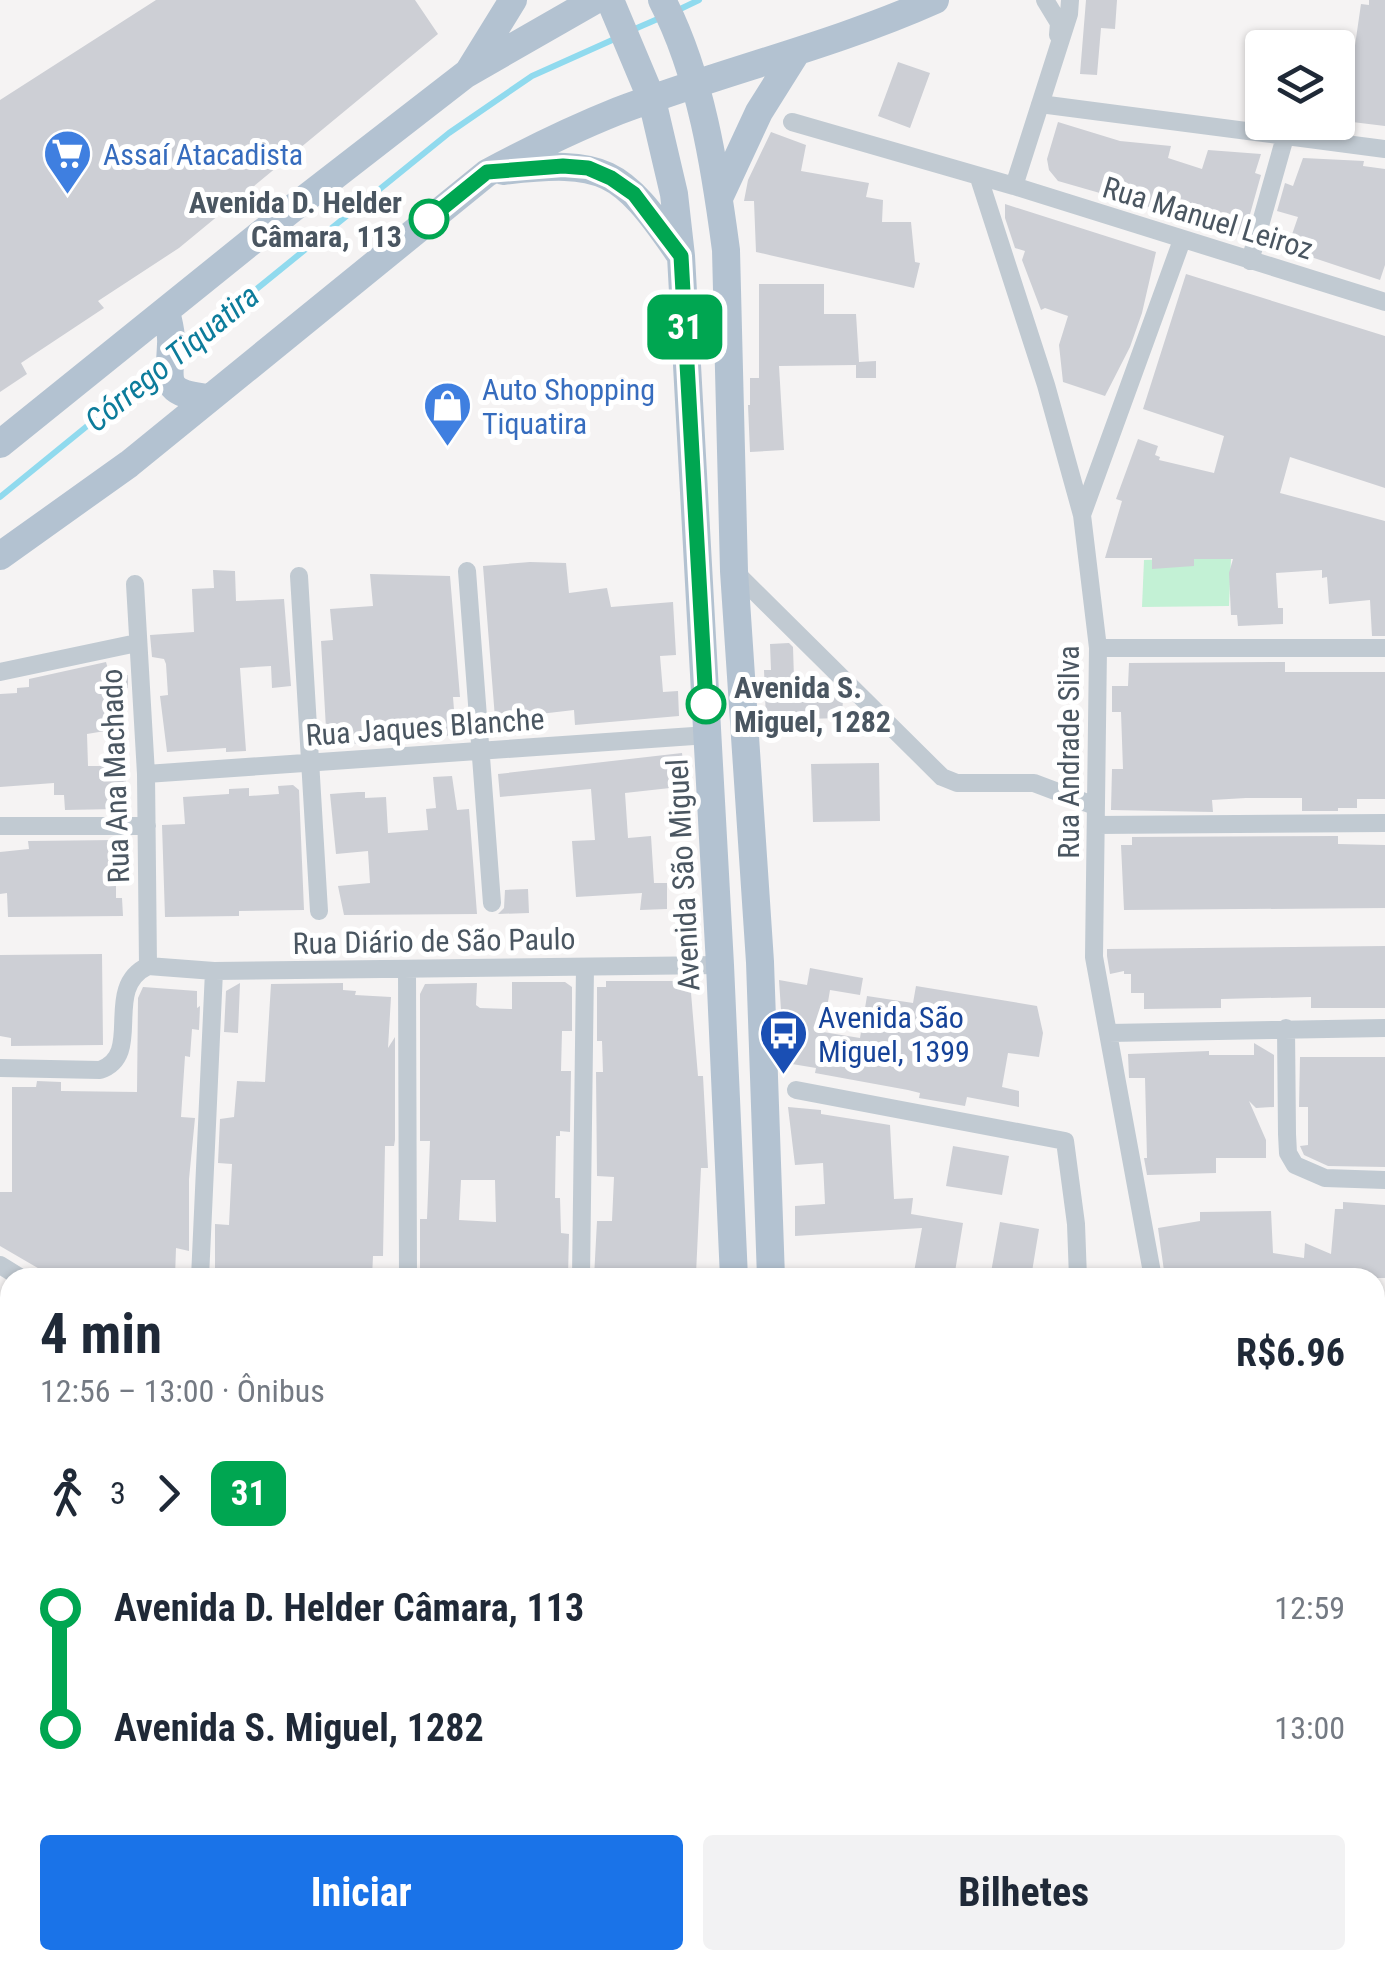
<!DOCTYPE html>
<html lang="pt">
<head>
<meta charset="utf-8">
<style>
	:root { --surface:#fff; --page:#f2f2f3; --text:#1f2937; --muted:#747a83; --accent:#1a73e8 }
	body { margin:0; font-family:"Roboto Condensed",sans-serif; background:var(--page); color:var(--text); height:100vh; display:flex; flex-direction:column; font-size:38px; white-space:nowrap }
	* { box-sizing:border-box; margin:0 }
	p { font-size:32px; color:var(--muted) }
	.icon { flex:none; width:55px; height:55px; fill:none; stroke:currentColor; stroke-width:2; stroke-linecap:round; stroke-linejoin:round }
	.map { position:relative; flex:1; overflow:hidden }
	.side { position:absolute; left:0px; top:1268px; width:1385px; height:702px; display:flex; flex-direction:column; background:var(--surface); border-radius:30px 30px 0 0; box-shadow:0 2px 8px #0004 }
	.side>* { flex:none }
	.badge { padding:0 20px; border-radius:15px; font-size:35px; line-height:65px }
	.fabs { position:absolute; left:1245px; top:30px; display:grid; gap:20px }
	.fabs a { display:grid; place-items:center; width:110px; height:110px; border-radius:10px; background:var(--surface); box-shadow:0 2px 8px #0004; font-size:50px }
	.map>.badge { position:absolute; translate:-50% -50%; box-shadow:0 0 0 5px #fff }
	.legs { display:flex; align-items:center; gap:15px; height:110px; padding:0 40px; font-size:32px }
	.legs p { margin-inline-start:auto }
	.summary { display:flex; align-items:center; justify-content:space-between; height:170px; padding:0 40px }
	h1 { font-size:55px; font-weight:700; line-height:75px }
	.primary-button { display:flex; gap:20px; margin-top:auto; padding:20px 40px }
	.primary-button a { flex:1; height:115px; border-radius:10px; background:var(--accent); color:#fff; font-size:40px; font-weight:700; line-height:115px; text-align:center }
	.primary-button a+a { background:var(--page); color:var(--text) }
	ul { padding:0 40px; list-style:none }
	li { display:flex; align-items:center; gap:35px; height:120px; font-size:38px }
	li i { display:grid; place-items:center; width:15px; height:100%; margin:0 12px; background:currentColor }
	li i::after { content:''; width:25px; height:25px; margin:-12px; border:8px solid; border-radius:50%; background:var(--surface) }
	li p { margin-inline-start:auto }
	li:first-child i { background:linear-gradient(#0000 50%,currentColor 0) }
	li:last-child i { background:linear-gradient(currentColor 50%,#0000 0) }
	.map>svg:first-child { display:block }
</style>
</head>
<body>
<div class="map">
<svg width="1385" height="1968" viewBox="0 0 1385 1968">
	<rect width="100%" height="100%" fill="#f5f3f3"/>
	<path fill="#c3f1d5" d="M1231 558 1229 606 1142 607 1144 560Z"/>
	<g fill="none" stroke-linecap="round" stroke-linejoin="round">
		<path stroke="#90daee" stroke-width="6" d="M676 11 699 0
			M630 31 660 18
			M180 351 449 133 532 76 619 37
			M0 497 162 365"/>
	</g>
	<path fill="#cdcfd5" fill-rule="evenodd" d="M156 0H415L438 34 179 248 98 301 104 308 21 363 27 374 0 392V100Z
		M1086 0H1117L1115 29 1101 28 1097 75 1080 74Z
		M1369 0H1385V126L1344 121 1361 4 1369 5Z
		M898 62 930 73 910 128 878 116Z
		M1058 122 1120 141 1171 146 1168 158 1202 169 1208 150 1261 154 1255 173 1261 175 1245 232 1240 235 1187 219 1190 209 1155 198 1152 208 1058 181 1049 170 1047 159Z
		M771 132 806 145 801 171 869 183 866 197 883 200 882 222H911L915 262 920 263 914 288 756 252 754 201H744L748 180Z
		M1303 158 1364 161 1363 166 1385 169V265L1380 280 1287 249 1298 217 1277 211 1285 183 1293 186Z
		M1005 204 1156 252 1142 313 1130 347 1105 396 1063 382 1059 345 1068 316 1045 308 1041 310 1022 260 1025 251 1015 248 1005 218Z
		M1186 274 1385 336V488L1290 457 1280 493 1385 521V636H1372L1370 600 1329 604 1327 577 1322 578V570L1276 573 1278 608H1283V624L1238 626 1237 615H1231L1229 573 1233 559H1194V566L1152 569V558H1105L1122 501 1116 499 1138 439 1158 446 1155 455 1160 457 1159 460 1214 473 1224 436 1143 409Z
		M759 284H824V314H856L859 362 876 361V378H856V365L779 366 784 450 750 452 748 405H750V378H759Z
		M530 562 566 563 569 593 607 588 611 607 673 602 676 655 660 656 663 692 678 691 679 716 575 725 574 710 514 717 515 730 496 731 483 566Z
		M213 570 235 571 236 601 284 599 291 686 272 688 271 666 240 668 246 751 226 752V748L167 752 160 696 168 695 166 664 164 659 152 657 150 635 194 632 192 589 214 588Z
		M370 574 450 576 460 697H453L456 735 327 746 321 641 333 640 330 609 373 606Z
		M789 643 793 647 794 679 823 678V697L843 698 842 718 766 720 764 670H771L770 644Z
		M106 662 110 676 128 675V688L111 691V721H105V731L87 734 88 766H125L127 794H114L115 809 65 810 64 795H54V783L0 787V694L17 693V688L29 687V679Z
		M1285 662V672H1385V799H1357V808H1338V811H1302V798H1246L1212 800 1213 812 1111 810 1112 769H1123L1121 712H1112V686H1128L1129 663Z
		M682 753 684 771 668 772 670 788 625 793 628 838 651 836 654 883H667V909L640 910 642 893 576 897 572 841 595 840 591 789 500 797 498 774Z
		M879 763 880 821 813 822 811 764Z
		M452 776 457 810 469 809 477 914 344 915 338 886 370 883 368 851 336 854 330 794 358 792H365V798L386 797 388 833 428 830 426 809 436 808 433 777Z
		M293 785 299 790 304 910 239 911V916L165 917 162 825 185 824 183 797 229 794V789L249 788V796L279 794 278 786Z
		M1338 836V844L1385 845V908L1124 910 1121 845H1132V837Z
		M116 840V898H122L123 916 8 917 7 893 0 894V852L29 849 28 841Z
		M528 889 529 913 498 914 504 908 505 890Z
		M1385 946V1008H1311V997L1221 999V1008L1144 1009V993H1131V974H1124V971L1110 974 1107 956V949Z
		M102 954 103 1045 11 1046V1038L0 1036V955Z
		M810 968 863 978 860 995 830 990 823 1032 860 1038 867 996 913 1003 916 986 1037 1006 1043 1033 1039 1057 1008 1053 1002 1087 1019 1091V1107L967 1097 965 1106 919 1098 920 1093 908 1090 815 1073 816 1068 792 1064 798 1028 782 1025 779 980 807 985Z
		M606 981H690L698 1076H703L708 1168H701L696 1274H689L688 1278H659V1272L619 1270V1278H594L597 1221H612L614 1177 597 1176 596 1072H603L602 1041H597V987H606Z
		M512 982H565L572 987V1031H562L561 1071H571L570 1132 560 1131V1136H556L555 1198H560L561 1233 569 1234 568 1278H420V1219H427L430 1141H420V994L425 984 477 983 476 1005 480 1008 512 1009ZM461 1180H495L496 1222 459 1220Z
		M240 983 238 1033 224 1032 226 991Z
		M343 983V990L356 991 355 995 391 997 388 1048 395 1037V1140L394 1146H385L383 1256H373L372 1278H272L215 1273V1224L229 1225 232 1164 218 1163 220 1119 234 1117 237 1081 265 1082 271 984Z
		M143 987 197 991V1008L200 1006 199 1030 192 1029 190 1057 185 1056 181 1117 195 1118 189 1179V1251L176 1248 175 1278H55L0 1246V1192H12V1087H36L37 1081 61 1082V1091L137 1092 138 998Z
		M1254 1043 1274 1055V1107L1256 1108 1249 1101 1266 1140V1158H1216V1173L1147 1175 1144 1158H1147L1145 1078H1129L1128 1054 1209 1051V1055H1254Z
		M1300 1057H1385V1167L1328 1166 1304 1155 1300 1146 1308 1145V1107H1299Z
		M788 1107 821 1110V1114L890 1125 894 1199 913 1198 911 1214 963 1223 954 1278 914 1272 922 1228 795 1236V1206L825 1204 823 1163 795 1165Z
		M953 1146 1009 1156 1002 1195 946 1186Z
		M1343 1202 1385 1205V1278H1165L1158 1228 1200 1221V1212L1271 1211 1273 1253 1304 1258 1305 1243 1331 1254 1335 1209H1343Z
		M1000 1222 1039 1229 1031 1278H990Z"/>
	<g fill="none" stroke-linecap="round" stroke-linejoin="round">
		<path stroke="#c1cad2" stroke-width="18" d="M1045 0 1059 23 1058 35
			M1040 104 1385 149
			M792 122 1014 186 1385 302
			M979 178 1046 385 1082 515
			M1014 186 1069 14 1070 0
			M1250 261 1285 137
			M467 571 492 903
			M734 571 942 777 957 783H1034L1095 806
			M299 576 319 911
			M135 584 146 774 148 966
			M1098 648H1385
			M0 672 137 643
			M146 774 708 735
			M1096 825 1385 823
			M0 826H147
			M148 966 214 971 720 965
			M407 969 408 1278
			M1286 1028 1287 1134 1288 1153 1295 1165 1325 1178 1385 1180
			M1109 1033 1385 1028
			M0 1068 100 1070C145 1055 101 988 148 966
			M796 1090 1065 1141 1076 1224 1078 1278
			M0 1265 21 1278
			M200 1278 214 971
			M581 1278 585 967
			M1153 1278 1094 957 1098 648 1082 515 1182 240
			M0 1959 10 1943
			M275 1968 279 1960
			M540 1968 545 1960
			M1033 1968 1034 1960
			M1122 1968V1960"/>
		<path stroke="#c1cbd6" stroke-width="25" d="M1375 1370 1385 1371"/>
		<path stroke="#b3c2d1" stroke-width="28" d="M610 0 652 100 674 194 681 256 720 965 734 1278
			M662 0C701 75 715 167 726 250L734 571 760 962 771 1278
			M469 71 513 0
			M503 171C604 159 621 169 678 252
			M719 198 759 112 796 53
			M166 311C168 321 172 333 171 344 170 381 160 393 209 398
			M0 444 288 212 466 74 595 0
			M0 556 129 464 487 173C530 150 573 129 618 111 723 71 832 46 935 0
			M654 1968 656 1960
			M688 1968 690 1960"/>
	</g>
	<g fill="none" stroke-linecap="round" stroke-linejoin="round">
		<defs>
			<path id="line-1" d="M429 219 487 172 563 166 588 168 611 178 634 194 681 256 706 704"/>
		</defs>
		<use href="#line-1" stroke="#fff" stroke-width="22"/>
		<use href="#line-1" stroke="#00a651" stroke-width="15"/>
	</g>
	<defs>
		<symbol id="supermarket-pin" viewBox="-11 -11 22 30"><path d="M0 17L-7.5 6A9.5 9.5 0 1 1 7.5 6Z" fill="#3f7fe0" stroke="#fff"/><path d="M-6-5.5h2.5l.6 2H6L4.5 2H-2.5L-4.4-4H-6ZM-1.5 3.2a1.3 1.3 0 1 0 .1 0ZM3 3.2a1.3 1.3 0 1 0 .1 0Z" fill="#fff"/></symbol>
		<symbol id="shop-pin" viewBox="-11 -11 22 30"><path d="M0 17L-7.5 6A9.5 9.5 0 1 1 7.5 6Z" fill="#3f7fe0" stroke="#fff"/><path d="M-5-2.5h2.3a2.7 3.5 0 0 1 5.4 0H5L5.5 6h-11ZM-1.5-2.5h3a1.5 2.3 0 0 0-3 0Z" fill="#fff"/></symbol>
		<symbol id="bus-pin" viewBox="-11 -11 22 30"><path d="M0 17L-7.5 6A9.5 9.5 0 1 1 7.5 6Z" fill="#1a4fb4" stroke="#fff"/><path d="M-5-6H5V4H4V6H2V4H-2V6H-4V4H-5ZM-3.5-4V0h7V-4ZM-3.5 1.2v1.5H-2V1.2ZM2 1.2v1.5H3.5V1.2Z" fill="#fff"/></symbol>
	</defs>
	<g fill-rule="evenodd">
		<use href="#supermarket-pin" x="40" y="126" width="55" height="75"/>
		<use href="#shop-pin" x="420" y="378" width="55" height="75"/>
		<use href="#bus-pin" x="756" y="1006" width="55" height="75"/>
	</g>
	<g fill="#fff" stroke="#00a651" stroke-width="5">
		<circle cx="429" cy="219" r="18"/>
		<circle cx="706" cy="704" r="18"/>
	</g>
	<g text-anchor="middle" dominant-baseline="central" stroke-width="10" stroke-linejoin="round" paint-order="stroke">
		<g font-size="30" fill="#366cbe" stroke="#fff" text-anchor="start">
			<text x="103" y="154">Assaí Atacadista</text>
			<text x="482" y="389">Auto Shopping<tspan x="482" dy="34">Tiquatira</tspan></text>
		</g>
		<g font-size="30" font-weight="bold" fill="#4a5661" stroke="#fff" text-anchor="end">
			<text x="402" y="202">Avenida D. Helder<tspan x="402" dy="34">Câmara, 113</tspan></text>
			<text x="734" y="687" text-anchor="start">Avenida S.<tspan x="734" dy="34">Miguel, 1282</tspan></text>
		</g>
		<g font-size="30" fill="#4a5661" stroke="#fff">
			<text transform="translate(1208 218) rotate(17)">Rua Manuel Leiroz</text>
			<text transform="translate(425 727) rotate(-4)">Rua Jaques Blanche</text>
			<text transform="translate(1068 752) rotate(-90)">Rua Andrade Silva</text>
			<text transform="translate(115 776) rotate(-92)">Rua Ana Machado</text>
			<text transform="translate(683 875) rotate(-93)">Avenida São Miguel</text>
			<text transform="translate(434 941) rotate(-1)">Rua Diário de São Paulo</text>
		</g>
		<g font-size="30" fill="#164399" stroke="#fff" text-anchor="start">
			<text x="818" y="1017">Avenida São<tspan x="818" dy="34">Miguel, 1399</tspan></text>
		</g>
		<g font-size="32" font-style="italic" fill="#0c7c9b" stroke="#fff">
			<text transform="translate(172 358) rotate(-39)">Córrego Tiquatira</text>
		</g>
	</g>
</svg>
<div class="fabs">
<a><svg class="icon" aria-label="layers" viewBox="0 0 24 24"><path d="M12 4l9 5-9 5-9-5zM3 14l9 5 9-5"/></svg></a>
</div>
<b class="badge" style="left:685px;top:327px;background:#00a651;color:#fff">31</b>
<section class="side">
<div class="summary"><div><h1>4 min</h1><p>12:56 – 13:00 · Ônibus</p></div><b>R$6.96</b></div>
<div class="legs"><svg class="icon" aria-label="walk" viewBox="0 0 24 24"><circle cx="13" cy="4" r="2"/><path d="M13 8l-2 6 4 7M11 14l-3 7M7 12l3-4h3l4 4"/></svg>3<svg class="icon" aria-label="forward" viewBox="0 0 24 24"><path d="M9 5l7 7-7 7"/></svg><b class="badge" style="background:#00a651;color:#fff">31</b></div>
<ul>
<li><i style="color:#00a651"></i><b>Avenida D. Helder Câmara, 113</b><p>12:59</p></li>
<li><i style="color:#00a651"></i><b>Avenida S. Miguel, 1282</b><p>13:00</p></li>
</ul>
<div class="primary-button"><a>Iniciar</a><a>Bilhetes</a></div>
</section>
</div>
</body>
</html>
